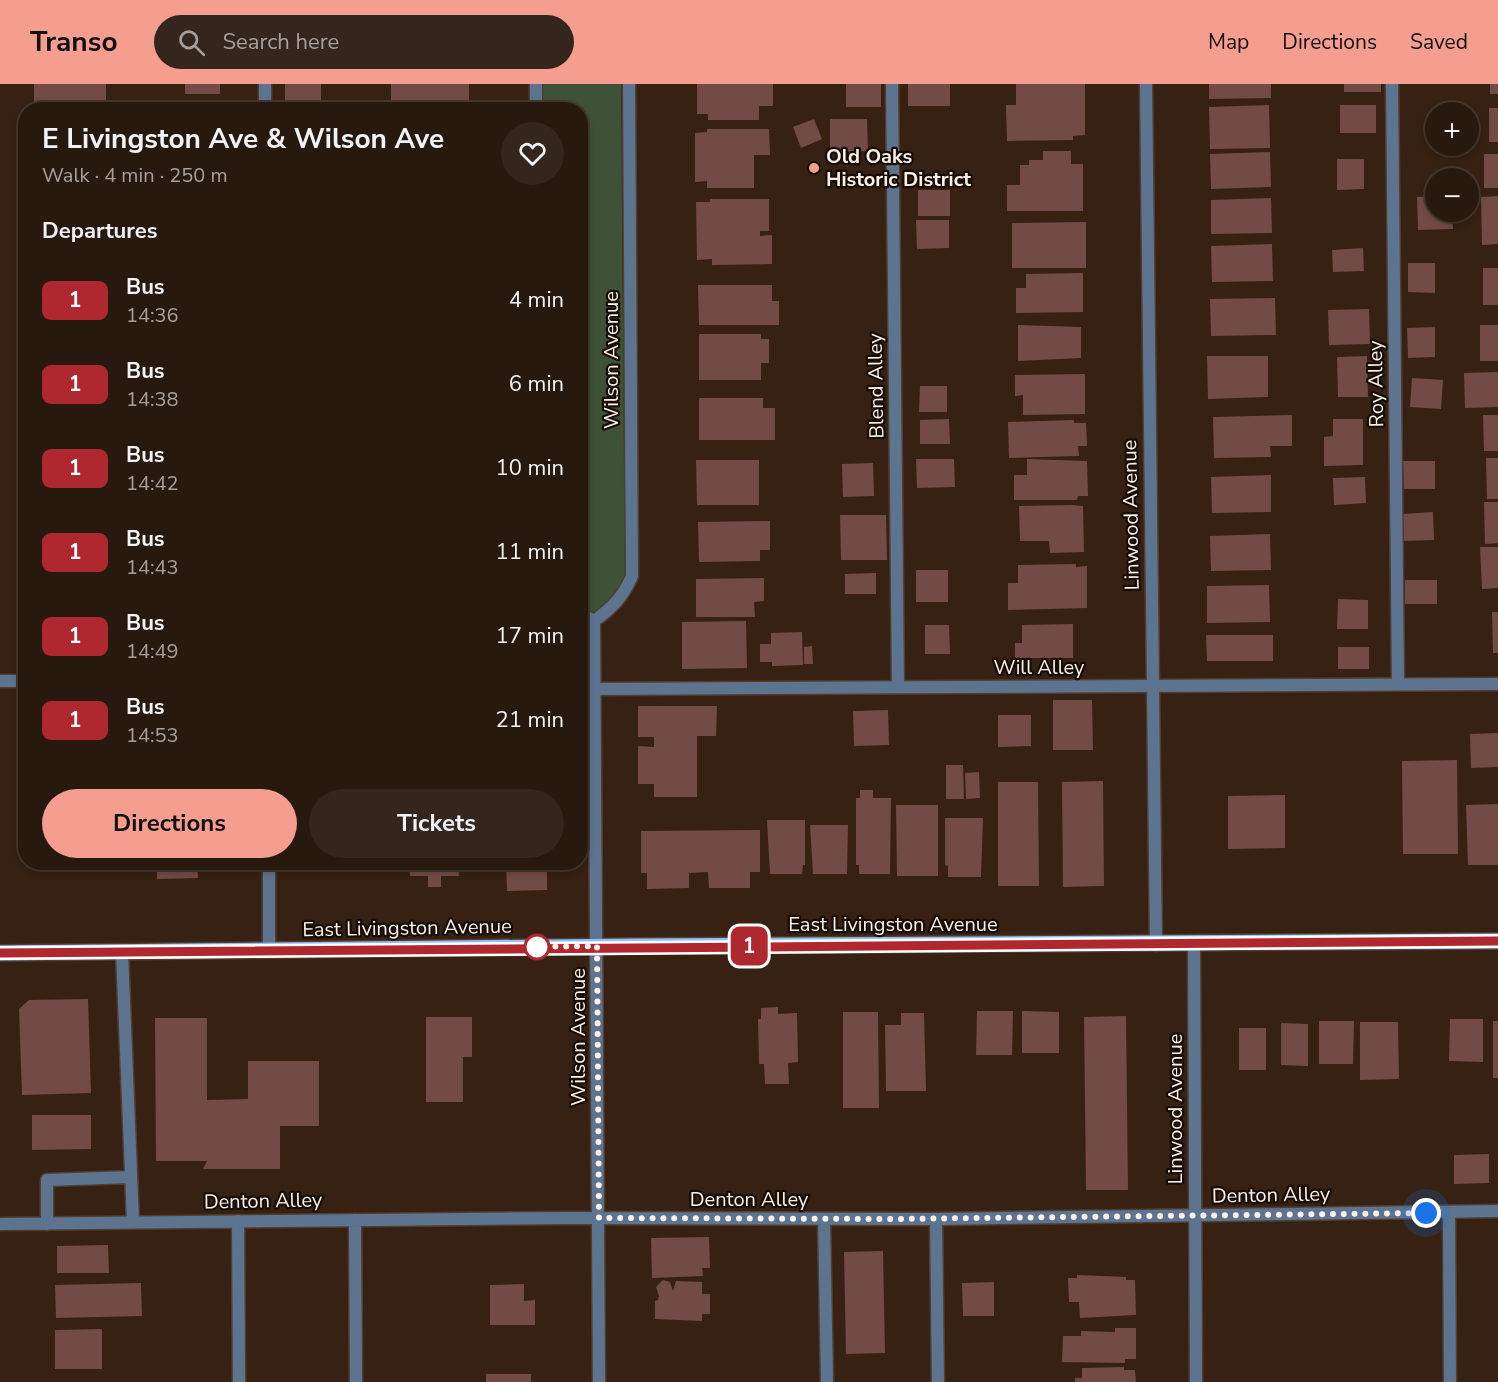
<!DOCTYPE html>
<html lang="en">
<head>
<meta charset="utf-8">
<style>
	:root { --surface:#28190e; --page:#34261c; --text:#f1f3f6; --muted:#a5a09e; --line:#44382e; --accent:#f59d8e }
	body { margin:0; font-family:"Nunito Sans",sans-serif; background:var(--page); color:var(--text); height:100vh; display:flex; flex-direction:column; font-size:22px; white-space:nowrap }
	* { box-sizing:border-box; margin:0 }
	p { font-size:20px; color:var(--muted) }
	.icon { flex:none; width:33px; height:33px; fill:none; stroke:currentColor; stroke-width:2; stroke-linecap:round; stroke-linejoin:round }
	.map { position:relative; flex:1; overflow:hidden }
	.panel { position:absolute; left:18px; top:18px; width:570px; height:768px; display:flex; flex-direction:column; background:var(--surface); border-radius:24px; box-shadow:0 3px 9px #0003,0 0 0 2px var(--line) }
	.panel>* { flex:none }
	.badge { padding:0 12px; border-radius:9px; font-size:21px; line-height:39px }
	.buttons { position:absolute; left:1425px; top:18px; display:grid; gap:12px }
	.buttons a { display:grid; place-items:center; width:54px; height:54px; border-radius:50%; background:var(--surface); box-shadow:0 3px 9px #0003,0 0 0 2px var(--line); font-size:30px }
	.you { position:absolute; width:30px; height:30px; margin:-15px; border:4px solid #fff; border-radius:50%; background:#1a73e8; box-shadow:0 0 0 9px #1a73e833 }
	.map>.badge { position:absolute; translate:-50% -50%; box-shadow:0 0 0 3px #fff }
	h2 { padding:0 24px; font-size:22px; line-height:54px }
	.round { display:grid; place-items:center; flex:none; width:63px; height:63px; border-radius:32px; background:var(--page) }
	.overview { display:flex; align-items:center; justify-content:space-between; height:102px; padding:0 24px }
	h1 { font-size:28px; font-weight:700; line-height:45px }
	.button { display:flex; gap:12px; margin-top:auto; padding:12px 24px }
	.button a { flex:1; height:69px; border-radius:36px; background:var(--accent); color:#111; font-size:24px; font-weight:700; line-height:69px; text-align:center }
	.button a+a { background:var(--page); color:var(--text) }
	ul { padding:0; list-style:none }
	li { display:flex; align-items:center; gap:18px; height:84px; padding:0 24px }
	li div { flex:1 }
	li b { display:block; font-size:22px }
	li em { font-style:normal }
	li .badge { min-width:66px; font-weight:700; text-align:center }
	header { display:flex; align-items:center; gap:36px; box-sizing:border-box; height:84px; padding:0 30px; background:var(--accent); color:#111 }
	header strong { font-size:28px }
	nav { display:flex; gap:33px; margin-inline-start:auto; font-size:21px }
	.search { width:420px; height:54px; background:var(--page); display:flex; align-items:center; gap:15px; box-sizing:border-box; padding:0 21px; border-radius:33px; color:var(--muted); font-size:22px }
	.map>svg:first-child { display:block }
</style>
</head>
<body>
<header>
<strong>Transo</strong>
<div class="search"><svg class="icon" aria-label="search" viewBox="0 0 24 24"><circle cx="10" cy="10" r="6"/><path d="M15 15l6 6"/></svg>Search here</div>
<nav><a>Map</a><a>Directions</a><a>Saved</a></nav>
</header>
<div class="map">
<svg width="1498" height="1298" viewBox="0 0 1498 1298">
	<rect width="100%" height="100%" fill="#362112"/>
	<path fill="#3f5136" d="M540 0H621L625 497 621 508 593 534 580 527V26L540 25Z"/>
	<path fill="#724b47" d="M34 0H106V16H88V26H34Z
		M185 0H220V10H185Z
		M285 0H321V26H285Z
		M391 0H469V18H459V24L404 25V22H391Z
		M697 0H773V22H759V36H708V30H697Z
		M846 0H881V23H846Z
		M908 0H950V22H908Z
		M1016 0H1085V51L1073 52V56L1007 57 1006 21H1016Z
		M1209 0H1271V14L1209 15Z
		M1344 0H1381V8H1344Z
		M1490 0H1498V10H1490Z
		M1269 21 1270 64 1210 65 1209 23Z
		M1340 21H1376V49H1340Z
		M1489 24H1498V58H1489Z
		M814 35 822 55 801 64 793 43Z
		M830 35H867L868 67 830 68Z
		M707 45H769L770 71H754V104H707V97L695 98V49L707 48Z
		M1043 67H1071V80H1083V127H1007V101H1020V81H1029V76H1043Z
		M1270 68 1271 103 1211 105 1210 70Z
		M1484 70H1498V104H1484Z
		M1337 75H1364V105L1337 106Z
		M918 106H950V132H918Z
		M1436 112V128H1452L1453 145 1418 146 1417 113Z
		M1498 112V160L1482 161 1481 113Z
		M1271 114 1272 149 1211 150V116Z
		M710 115H769V147H760V152L772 151V180L712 181V175L697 176 696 118H710Z
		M916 136H949V164L917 165Z
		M1086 138V184H1012V139Z
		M1272 160 1273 197 1212 198 1211 162Z
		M1363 164 1364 187 1333 188 1332 166Z
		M1408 179H1435V209L1408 208Z
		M1483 184H1498V221H1483Z
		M1083 189V228L1016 229V204H1026V190Z
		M698 201H772V217H779V241H699Z
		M1275 214 1276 251 1211 252 1210 215Z
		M1369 225 1370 260 1329 261 1328 226Z
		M1018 241 1081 243V274L1018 277Z
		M1480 241H1498V277H1480Z
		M1435 243V273L1408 274 1407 244Z
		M699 250H761V255H769V279H761V296H699Z
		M1207 272H1268V313L1208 315Z
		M1367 272 1368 313H1338L1337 273Z
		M1498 288V323L1465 324 1464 289Z
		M1085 290V330L1023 331V311L1015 312V291Z
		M1412 294 1443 296 1441 325 1410 323Z
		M920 302H947V328H919Z
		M699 314H763V324H775V356H699Z
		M1292 331V362H1270L1271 373 1214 374 1213 333Z
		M1483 331H1498V367H1484Z
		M949 335 950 360H920V336Z
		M1333 335H1363V381L1324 382V353L1333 352Z
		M1074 336V339H1086L1087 362H1078L1079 372 1009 374 1008 338Z
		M1486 374H1498V415H1487Z
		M916 375H954L955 403 917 404Z
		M1027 375 1087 377 1088 412H1078L1077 416H1014V391H1027Z
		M696 376H759V421H697Z
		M1403 377H1435V405H1404Z
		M873 379 874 412 843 413 842 380Z
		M1271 391V428L1212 429 1211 393Z
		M1365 393 1366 419 1334 421 1333 394Z
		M1484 418H1498V459L1485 460Z
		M1073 421 1083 422 1084 468 1050 469 1049 457H1020L1019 422Z
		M1433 428 1434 456 1404 457 1403 430Z
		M840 431H886L887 476H841Z
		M770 437V466H760V477L699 478 698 438Z
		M1270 450 1271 486 1211 487 1210 452Z
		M1480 463H1498V504L1482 505Z
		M1076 480V483L1087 482V524L1008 526V499H1018V481Z
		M916 486H948V518H916Z
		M876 489V510H845V490Z
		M764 494V517L754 518 755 533H696V495Z
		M1405 496H1437V520H1405Z
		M1269 501 1270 538 1207 539V502Z
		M1338 515 1368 516V545H1337Z
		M1492 528H1498V569H1493Z
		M746 537 747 584 682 585V538Z
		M1073 540V574H1015V559H1022V541Z
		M925 541H949L950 570H925Z
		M802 548 803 581 772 582V578H760V560H771V549Z
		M1206 551H1273V577H1207Z
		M812 562 813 580H804V563Z
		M1338 563H1369V585H1338Z
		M1053 616H1092L1093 666H1053Z
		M638 622H717L716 652H697V713H654V700H638V662L654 663V653H638Z
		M888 626 889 661 854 662 853 627Z
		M998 631H1031V662L998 663Z
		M1498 649V683L1471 684 1470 650Z
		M1457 676 1458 770H1403L1402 677Z
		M946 681H963L964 715H946Z
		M979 688 980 714 966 715 965 689Z
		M1103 697 1104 802 1063 803 1062 698Z
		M998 698H1038L1039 802H998Z
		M860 706H873V714H891L890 790H859V781H856V714H860Z
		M1285 711V764L1228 765V712Z
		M1498 720V781H1468L1466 721Z
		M896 721H938V792H897Z
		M945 734H983L981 793H948V782L945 781Z
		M767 736H805V781H803L802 790H770Z
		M810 741H848L847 790H813Z
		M760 746V788H750V804H709L708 788 689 789V804L647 805V789H641V747Z
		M157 778H197L198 794 157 795Z
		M409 778H458L459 792H441V803H428V792H410Z
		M506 778H547V806L507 807Z
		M88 915 91 1009 22 1011 19 925 29 916Z
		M778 923V930L797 929 798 978 788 979 789 1000H765L764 980H759L758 935H761V924Z
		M977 927H1013L1012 971H976Z
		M1022 927 1059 928V969H1022Z
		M843 928H878L879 1024H843Z
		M901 929H924L926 1007H886L885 941H901Z
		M1126 932 1128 1106H1086L1084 933Z
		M426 933H472V973H463V1018H426Z
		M155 934H207V1016L248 1015V977H319V1042H280V1085H203L207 1077H156Z
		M1450 935H1483V978L1449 977Z
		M1319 937H1354L1353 980H1319Z
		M1493 937H1498V994H1493Z
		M1360 938H1398L1399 995 1360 996Z
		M1281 939 1308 940V982L1281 981Z
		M1239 944H1266V986H1239Z
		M32 1031H91V1065L32 1066Z
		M1489 1070V1099L1454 1100V1071Z
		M709 1153 710 1184H702L703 1192 652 1194 651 1154Z
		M108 1161 109 1189H57V1162Z
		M883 1167 885 1269 846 1270 844 1168Z
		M1077 1191 1126 1193V1196H1135L1136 1231 1080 1234 1079 1218H1069L1068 1194H1077Z
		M663 1196 670 1198 673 1207 676 1197 702 1198V1210H710V1230H702V1237L655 1235V1217L658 1216 659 1212 656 1203Z
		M994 1198V1232H963L962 1199Z
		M141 1199 142 1232 56 1234 55 1201Z
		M524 1200V1217L535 1216V1241H490V1201Z
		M1115 1244H1136V1275H1125V1279L1062 1278 1063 1252H1081V1247L1115 1248Z
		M102 1245V1285H55V1246Z
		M1124 1283V1286H1135L1136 1298H1075V1294H1082V1284Z
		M486 1290H531V1298H486Z"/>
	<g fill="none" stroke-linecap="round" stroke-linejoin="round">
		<defs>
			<path id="lane" d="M892 0 898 603
				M1392 0 1398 600
				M0 597H26
				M580 601 594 605 1498 600
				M122 868 133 1138
				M1449 1129 1450 1298
				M824 1135 827 1298
				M936 1135 938 1298
				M355 1136 356 1298
				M238 1137 239 1298
				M0 1140 567 1134 936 1135 1498 1127
				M47 1140V1096L131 1093"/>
			<path id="street" d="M265 0V26
				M536 0V26
				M1146 0 1156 861
				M580 529 594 537
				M594 537 599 1298
				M594 537C612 524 623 513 632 492L629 0
				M269 778V866
				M1194 860 1196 1298"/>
			<path id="primary" d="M0 869 634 862 1498 857"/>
		</defs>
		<use href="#lane" stroke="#523e30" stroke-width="15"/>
		<use href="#street" stroke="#523e30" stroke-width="15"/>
		<use href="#primary" stroke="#523e30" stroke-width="18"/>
		<use href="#lane" stroke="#5d7490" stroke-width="12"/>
		<use href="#street" stroke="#5d7490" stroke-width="12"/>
		<use href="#primary" stroke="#91c1fb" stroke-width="15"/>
	</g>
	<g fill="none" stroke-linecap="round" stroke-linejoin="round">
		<defs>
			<path id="line" d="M0 869 1498 857"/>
		</defs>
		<use href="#line" stroke="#fff" stroke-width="14"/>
		<use href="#line" stroke="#af272f" stroke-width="9"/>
		<path stroke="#fdf1e9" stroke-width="6" stroke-dasharray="0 10.8" d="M537 863H530L597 862 599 1134 891 1135 1426 1129"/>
	</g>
	<circle fill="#f59d8e" stroke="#170d07" stroke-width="2" cx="814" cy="84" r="6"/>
	<circle fill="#fff" stroke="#af272f" stroke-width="3" cx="537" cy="863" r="12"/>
	<g text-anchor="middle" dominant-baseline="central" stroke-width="4.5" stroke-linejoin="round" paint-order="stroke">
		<g font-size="20" font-weight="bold" fill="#fdf1e9" stroke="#170d07" text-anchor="start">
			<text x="826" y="72">Old Oaks<tspan x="826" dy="23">Historic District</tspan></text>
		</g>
		<g font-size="20" fill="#fdf1e9" stroke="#170d07">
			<text transform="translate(611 276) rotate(-90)">Wilson Avenue</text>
			<text transform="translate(1376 300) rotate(-91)">Roy Alley</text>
			<text transform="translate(876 302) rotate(-91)">Blend Alley</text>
			<text transform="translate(1131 431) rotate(-91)">Linwood Avenue</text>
			<text x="1039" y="583">Will Alley</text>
			<text x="893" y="840">East Livingston Avenue</text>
			<text transform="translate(407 844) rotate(-1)">East Livingston Avenue</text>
			<text transform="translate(578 953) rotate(-90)">Wilson Avenue</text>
			<text transform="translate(1175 1025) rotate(-90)">Linwood Avenue</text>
			<text transform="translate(1271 1111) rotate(-1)">Denton Alley</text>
			<text x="749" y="1115">Denton Alley</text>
			<text transform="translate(263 1117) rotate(-1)">Denton Alley</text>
		</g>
	</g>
</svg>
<div class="buttons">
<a>+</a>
<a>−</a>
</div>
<div class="you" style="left:1426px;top:1129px"></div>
<b class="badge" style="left:749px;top:862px;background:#af272f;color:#fff">1</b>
<section class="panel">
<div class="overview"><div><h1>E Livingston Ave &amp; Wilson Ave</h1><p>Walk · 4 min · 250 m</p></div><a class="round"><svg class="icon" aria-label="heart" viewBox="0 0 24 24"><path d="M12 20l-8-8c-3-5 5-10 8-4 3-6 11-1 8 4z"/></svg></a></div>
<h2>Departures</h2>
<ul>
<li><span class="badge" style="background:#af272f;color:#fff">1</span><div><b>Bus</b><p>14:36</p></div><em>4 min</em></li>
<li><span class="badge" style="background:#af272f;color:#fff">1</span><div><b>Bus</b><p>14:38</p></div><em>6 min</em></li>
<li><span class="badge" style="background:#af272f;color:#fff">1</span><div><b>Bus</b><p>14:42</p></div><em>10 min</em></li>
<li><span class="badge" style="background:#af272f;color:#fff">1</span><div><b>Bus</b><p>14:43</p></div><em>11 min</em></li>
<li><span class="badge" style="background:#af272f;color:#fff">1</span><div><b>Bus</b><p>14:49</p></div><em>17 min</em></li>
<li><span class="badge" style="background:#af272f;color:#fff">1</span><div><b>Bus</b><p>14:53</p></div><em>21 min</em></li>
</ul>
<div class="button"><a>Directions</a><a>Tickets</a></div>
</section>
</div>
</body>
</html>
